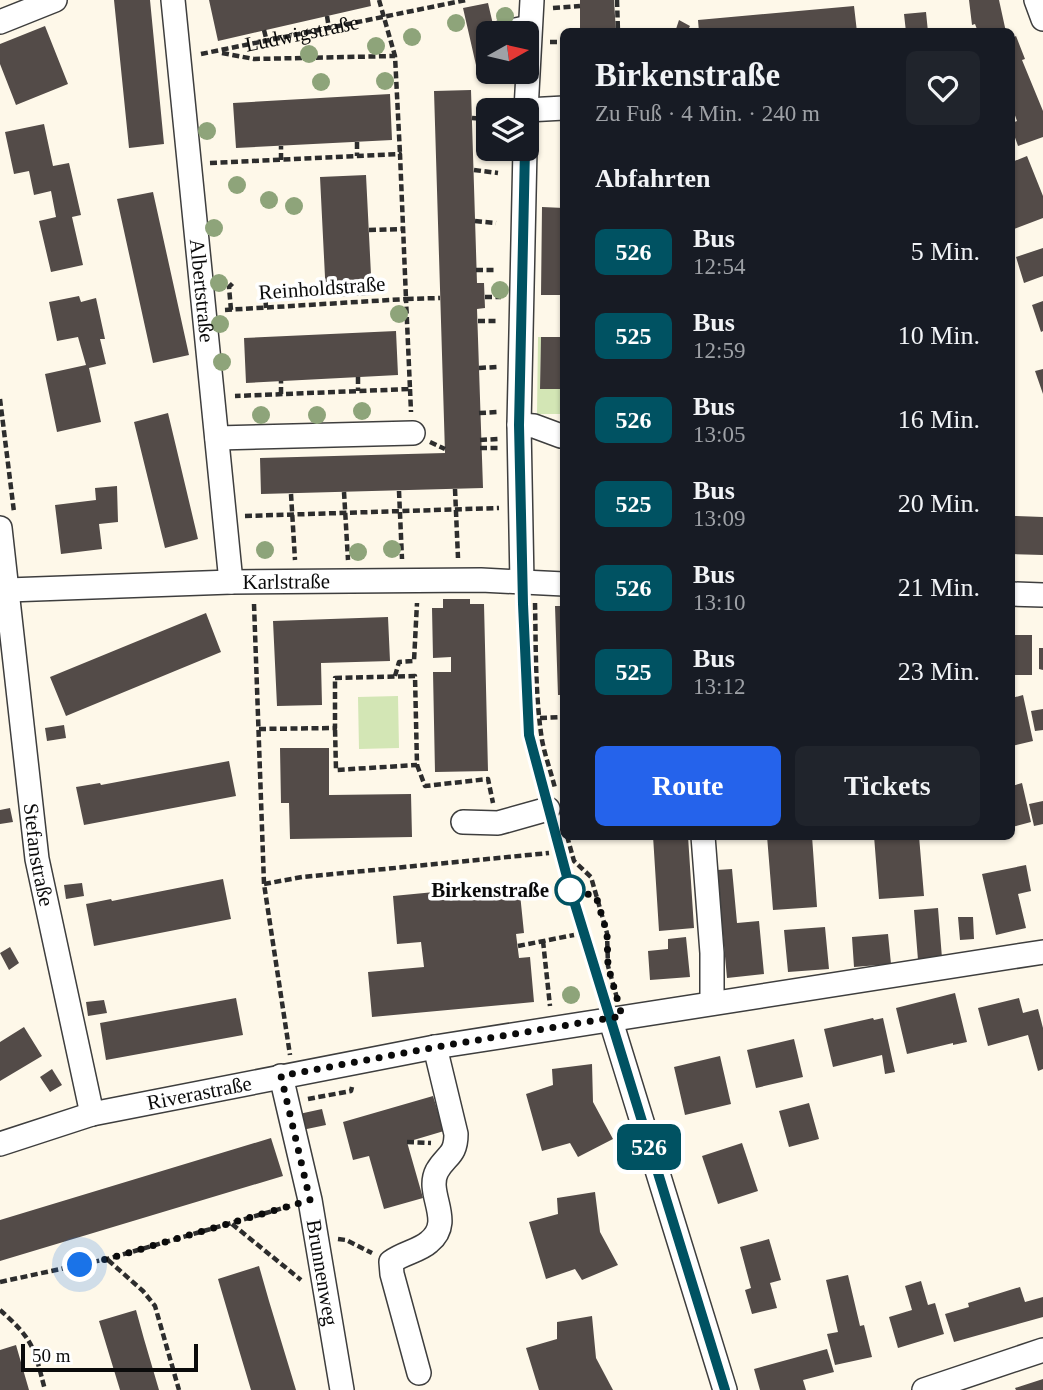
<!DOCTYPE html>
<html lang="de">
<head>
<meta charset="utf-8">
<style>
	:root { --surface:#171b24; --page:#20242c; --text:#f1f3f6; --muted:#9ea1a6; --accent:#2563eb }
	body { margin:0; font-family:Georgia,serif; background:var(--page); color:var(--text); height:100vh; display:flex; flex-direction:column; font-size:26px; white-space:nowrap }
	* { box-sizing:border-box; margin:0 }
	p { font-size:23px; color:var(--muted) }
	.icon { flex:none; width:38px; height:38px; fill:none; stroke:currentColor; stroke-width:2; stroke-linecap:round; stroke-linejoin:round }
	.map { position:relative; flex:1; overflow:hidden }
	.panel { position:absolute; left:560px; top:28px; width:455px; height:812px; display:flex; flex-direction:column; background:var(--surface); border-radius:10px; box-shadow:0 2px 5px #0004 }
	.panel>* { flex:none }
	.badge { padding:0 14px; border-radius:10px; font-size:24px; line-height:46px }
	.needle { width:46px; rotate:82deg }
	.fabs { position:absolute; left:476px; top:21px; display:grid; gap:14px }
	.fabs a { display:grid; place-items:center; width:63px; height:63px; border-radius:10px; background:var(--surface); box-shadow:0 2px 5px #0004; font-size:35px }
	.scale { position:absolute; left:21px; bottom:18px; width:177px; box-sizing:border-box; padding-left:7px; border:4px solid #0b0b0b; border-top:0; font-size:19px; line-height:24px; white-space:nowrap; color:#0b0b0b; -webkit-text-stroke:5px #fff; paint-order:stroke }
	.you { position:absolute; width:35px; height:35px; margin:-18px; border:5px solid #fff; border-radius:50%; background:#1a73e8; box-shadow:0 0 0 10px #1a73e833 }
	.map>.badge { position:absolute; translate:-50% -50%; box-shadow:0 0 0 4px #fff }
	h2 { padding:0 35px; font-size:26px; line-height:63px }
	.round { display:grid; place-items:center; flex:none; width:74px; height:74px; border-radius:10px; background:var(--page) }
	.headline { display:flex; align-items:center; justify-content:space-between; height:119px; padding:0 35px }
	h1 { font-size:33px; font-weight:600; line-height:52px }
	.cta { display:flex; gap:14px; margin-top:auto; padding:14px 35px }
	.cta a { flex:1; height:80px; border-radius:10px; background:var(--accent); color:#fff; font-size:28px; font-weight:600; line-height:80px; text-align:center }
	.cta a+a { background:var(--page); color:var(--text) }
	ul { padding:0; list-style:none }
	li { display:flex; align-items:center; gap:21px; height:84px; padding:0 35px }
	li div { flex:1 }
	li b { display:block; font-size:26px }
	li em { font-style:normal }
	li .badge { min-width:77px; font-weight:700; text-align:center }
	.map>svg:first-child { display:block }
</style>
</head>
<body>
<div class="map">
<svg width="1043" height="1390" viewBox="0 0 1043 1390">
	<rect width="100%" height="100%" fill="#fef8e9"/>
	<path fill="#d3e6b5" d="M538 337H541L540 389H563L564 414H537Z
		M398 696 399 748 359 749 358 697Z"/>
	<path fill="#534b48" d="M114 0H150L164 144 129 148Z
		M209 0H370L371 6 218 41Z
		M580 0H614L616 32H580Z
		M969 0H999L1006 32H978L975 24 972 25Z
		M488 3 495 33H488V62L476 65 463 8Z
		M854 6 857 32H699L698 20Z
		M926 12 928 32H906L904 14Z
		M679 20 690 26 687 32H675Z
		M45 26 68 84 16 105 0 64V44Z
		M1016 36 1025 59 1022 60 1043 111V137L1018 146 1012 129V123L1017 121 1012 107V38Z
		M471 90 477 283H484L485 308 477 309 483 488 261 494 260 458 445 453 434 91Z
		M390 94 392 140 236 148 233 103Z
		M44 124 53 166 69 163 81 215 72 217 83 265 51 272 39 221 56 217 51 191 34 195 29 171 14 174 5 132Z
		M1027 156 1043 196V218L1014 229 1012 222V162Z
		M366 175 372 295 326 297 320 177Z
		M153 192 189 355 153 363 117 199Z
		M542 207 564 208V295H541Z
		M1043 248V276L1024 283 1016 257Z
		M79 296 81 302 96 298 105 339H100L106 364 89 368 101 422 57 432 45 374 86 365 78 337 57 341 49 302Z
		M1043 301V331L1041 332 1032 305Z
		M396 331 398 375 246 383 244 338Z
		M541 337H564V389H540Z
		M1043 369V394L1035 371Z
		M168 413 198 539 165 548 134 422Z
		M117 486 118 522 99 524 102 549 61 554 55 505 96 500 95 488Z
		M1015 516 1043 517V555L1012 554V544L1014 545Z
		M443 599H470V604H484L488 771 435 772 433 672H451V657L433 658 432 608H443Z
		M555 606H564V695H558Z
		M206 613 221 652 66 716 50 677Z
		M388 617 390 661 321 663 322 705 277 706 273 621Z
		M1012 635H1032V675H1012Z
		M1039 648H1043V670L1039 669Z
		M1023 695 1033 741 1012 746V698Z
		M1043 709V730L1035 731 1031 711Z
		M64 725 66 738 47 741 45 728Z
		M280 748H329V795L411 794 412 837 290 839 289 803H281Z
		M229 761 236 796 84 825 76 787 100 783 101 785Z
		M1022 783 1031 822 1012 827V786Z
		M1043 801V824L1034 826 1029 804Z
		M10 808 13 822 0 824V810Z
		M653 836H688L694 928 659 931Z
		M767 836H812L817 907 773 910Z
		M874 836H919L924 896 879 899Z
		M1026 865 1031 891 1018 894 1026 928 996 935 982 874Z
		M732 869 737 923 759 921 764 974 727 978 717 870Z
		M223 879 231 919 94 946 86 904 111 899 112 901Z
		M82 883 84 896 66 899 64 885Z
		M519 884 524 933 516 934 519 958 530 957 534 1002 372 1017 368 972 424 967 421 942 397 944 393 896Z
		M938 908 942 958 918 960 914 910Z
		M958 917H973L974 939 960 940Z
		M825 927 829 969 788 972 784 930Z
		M888 934 891 964 854 967 852 937Z
		M686 937 690 977 650 980 648 951 668 949V939Z
		M10 947 19 963 9 970 0 953Z
		M955 993 967 1042 953 1045V1043L907 1054 896 1008Z
		M236 998 243 1035 106 1060 100 1023Z
		M1019 998 1023 1013 1038 1009 1043 1028V1069L1038 1071 1028 1035 988 1046 978 1008Z
		M104 1000 107 1013 88 1016 86 1002Z
		M873 1018 874 1020 883 1018 895 1072 885 1074 882 1055 833 1067 824 1029Z
		M24 1027 42 1056 0 1081V1042Z
		M794 1039 803 1077 756 1088 747 1050Z
		M720 1056 731 1104 685 1115 674 1067Z
		M592 1064 593 1102 613 1139 578 1157 570 1143 542 1151 526 1094 553 1085 552 1069Z
		M52 1069 62 1085 50 1092 40 1077Z
		M433 1096 444 1131 407 1142 423 1198 384 1209 369 1156 353 1160 343 1122Z
		M809 1103 819 1139 789 1147 779 1111Z
		M322 1109 326 1125 302 1130 299 1114Z
		M271 1138 283 1176 0 1261V1220Z
		M742 1143 758 1191 718 1204 702 1156Z
		M595 1192 600 1232 618 1265 582 1280 575 1269 546 1279 529 1222 558 1214 557 1198Z
		M769 1239 781 1280 770 1283 777 1308 752 1314 745 1290 751 1288 740 1247Z
		M259 1266 269 1301 296 1390H251L236 1340 218 1279Z
		M848 1275 860 1326 864 1325 872 1357 835 1365 827 1334 838 1332 826 1280Z
		M921 1281 928 1305 935 1303 944 1334 898 1348 889 1317 912 1310 905 1286Z
		M1020 1287 1025 1302 1043 1297V1317L954 1342 945 1314 969 1307 968 1303Z
		M136 1310 144 1339 159 1390H120L99 1321Z
		M592 1316 596 1358 613 1390H539L526 1348 557 1339V1322Z
		M16 1345 29 1390H0V1350Z
		M827 1349 834 1372 803 1380 806 1390H760L754 1369Z
		M1043 1379V1390H1016L1015 1388Z"/>
	<g fill="none" stroke-linecap="round" stroke-linejoin="round">
		<defs>
			<g id="minor">
				<path id="s2" d="M173 0 231 582"/>
				<path d="M1036 0 1043 19"/>
				<path d="M0 22 55 0"/>
				<path d="M501 33 530 27"/>
				<path d="M526 110 532 0"/>
				<path d="M527 110 564 108"/>
				<path d="M519 425 534 426 561 436"/>
				<path d="M217 438 413 433"/>
				<path id="s3" d="M0 528 37 859 92 1114"/>
				<path d="M522 583 519 425 525 149"/>
				<path id="s4" d="M0 593 8 590 231 582 481 580 564 584"/>
				<path d="M1012 594 1043 595"/>
				<path d="M463 822 498 823 548 809"/>
				<path d="M703 836 712 953V1003"/>
				<path d="M610 1018 725 1390"/>
				<path id="s5" d="M281 1076 310 1200 342 1390"/>
				<path id="s6" d="M0 1144 92 1114 435 1047 1043 952"/>
				<path d="M419 1373 392 1274 391 1262C403 1253 419 1251 429 1242 455 1221 425 1194 437 1171 446 1155 456 1156 456 1134L435 1047"/>
				<path d="M924 1390 1043 1350"/>
			</g>
		</defs>
		<use href="#minor" stroke="#3e3e3e" stroke-width="26"/>
		<g stroke="#2d2d2d" stroke-width="4.5" stroke-dasharray="7 3.5" stroke-linecap="butt">
			<path d="M379 0 395 56"/>
			<path d="M617 0 618 32"/>
			<path d="M553 8 580 6"/>
			<path d="M327 16 329 29"/>
			<path d="M264 30 267 42"/>
			<path d="M550 42H564"/>
			<path d="M222 53 254 59 395 56 400 154"/>
			<path id="s1" d="M201 54 466 0"/>
			<path d="M472 118 488 119"/>
			<path d="M357 142V156"/>
			<path d="M281 160V146"/>
			<path d="M210 163 400 154 406 299 440 298"/>
			<path d="M474 170 498 173"/>
			<path d="M475 221 496 223"/>
			<path d="M369 230 403 229"/>
			<path d="M476 270H496"/>
			<path d="M265 292 266 308"/>
			<path d="M485 297H501"/>
			<path d="M225 310 406 299 410 389 235 396"/>
			<path d="M231 310 229 287 233 283"/>
			<path d="M478 321H496"/>
			<path d="M479 368 497 367"/>
			<path d="M358 377V391"/>
			<path d="M410 389 411 412"/>
			<path d="M281 394V381"/>
			<path d="M0 399 14 512"/>
			<path d="M479 413 498 412"/>
			<path d="M480 440 498 439"/>
			<path d="M430 442 445 449"/>
			<path d="M480 448H498"/>
			<path d="M455 489 458 558"/>
			<path d="M399 491 402 559"/>
			<path d="M344 492 348 560"/>
			<path d="M291 494 295 560"/>
			<path d="M245 516 499 508"/>
			<path d="M535 603C536 647 535 695 542 740 545 756 551 772 555 788"/>
			<path d="M254 604 264 884 290 1055"/>
			<path d="M395 676 399 662 414 661 417 603"/>
			<path d="M540 718 564 717"/>
			<path d="M259 729 335 728V678L415 676 417 765 336 770 335 728"/>
			<path d="M417 765 425 786 488 779 493 803"/>
			<path d="M567 836 574 861 591 877 607 933 608 966 617 998"/>
			<path d="M264 884 302 877 549 853"/>
			<path d="M543 941 550 1006"/>
			<path d="M518 946 574 935"/>
			<path d="M308 1099 351 1091 352 1087"/>
			<path d="M407 1142 431 1143"/>
			<path d="M232 1224 301 1280"/>
			<path d="M338 1239 346 1240 372 1253"/>
			<path d="M108 1260 143 1291 155 1306 179 1390"/>
			<path d="M0 1282 107 1259 290 1206"/>
			<path d="M0 1310C34 1340 34 1348 45 1390"/>
		</g>
		<use href="#minor" stroke="#fff" stroke-width="23"/>
	</g>
	<g fill="#8ea47a">
		<circle cx="505" cy="16" r="9"/>
		<circle cx="456" cy="23" r="9"/>
		<circle cx="412" cy="37" r="9"/>
		<circle cx="376" cy="46" r="9"/>
		<circle cx="309" cy="54" r="9"/>
		<circle cx="385" cy="81" r="9"/>
		<circle cx="321" cy="82" r="9"/>
		<circle cx="207" cy="131" r="9"/>
		<circle cx="237" cy="185" r="9"/>
		<circle cx="269" cy="200" r="9"/>
		<circle cx="294" cy="206" r="9"/>
		<circle cx="214" cy="228" r="9"/>
		<circle cx="219" cy="283" r="9"/>
		<circle cx="500" cy="290" r="9"/>
		<circle cx="399" cy="314" r="9"/>
		<circle cx="220" cy="324" r="9"/>
		<circle cx="222" cy="362" r="9"/>
		<circle cx="362" cy="411" r="9"/>
		<circle cx="261" cy="415" r="9"/>
		<circle cx="317" cy="415" r="9"/>
		<circle cx="392" cy="549" r="9"/>
		<circle cx="265" cy="550" r="9"/>
		<circle cx="358" cy="552" r="9"/>
		<circle cx="571" cy="995" r="9"/>
	</g>
	<g fill="none" stroke-linecap="round" stroke-linejoin="round">
		<defs>
			<path id="line" d="M525 149 519 425 523 604 529 735 570 888 725 1390"/>
		</defs>
		<use href="#line" stroke="#fff" stroke-width="16"/>
		<use href="#line" stroke="#005262" stroke-width="10"/>
		<path stroke="#0b0b0b" stroke-width="7" stroke-dasharray="0 12.6" d="M80 1265 107 1259 310 1200 281 1076 436 1047 622 1016 608 966 607 933 596 896 570 890"/>
	</g>
	<circle fill="#fff" stroke="#005262" stroke-width="3.5" cx="570" cy="890" r="14"/>
	<g text-anchor="middle" dominant-baseline="central" stroke-width="7" stroke-linejoin="round" paint-order="stroke">
		<g font-size="21" fill="#0b0b0b" stroke="#fff">
			<text stroke="none"><textPath href="#s1" startOffset="103">Ludwigstraße</textPath></text>
			<text transform="translate(322 288) rotate(-4)">Reinholdstraße</text>
			<text stroke="none"><textPath href="#s2" startOffset="292">Albertstraße</textPath></text>
			<text stroke="none"><textPath href="#s4" startOffset="287">Karlstraße</textPath></text>
			<text stroke="none"><textPath href="#s3" startOffset="329">Stefanstraße</textPath></text>
			<text stroke="none"><textPath href="#s6" startOffset="206">Riverastraße</textPath></text>
			<text stroke="none"><textPath href="#s5" startOffset="201">Brunnenweg</textPath></text>
		</g>
		<g font-size="21" font-weight="bold" fill="#0b0b0b" stroke="#fff" text-anchor="end">
			<text x="549" y="890">Birkenstraße</text>
		</g>
	</g>
</svg>
<div class="fabs">
<a><svg class="needle" viewBox="-14 -14 28 28"><path d="M0-13l5 13h-10z" fill="#e53935"/><path d="M0 13l5-13h-10z" fill="#9ea1a6"/></svg></a>
<a><svg class="icon" aria-label="layers" viewBox="0 0 24 24"><path d="M12 4l9 5-9 5-9-5zM3 14l9 5 9-5"/></svg></a>
</div>
<div class="scale">50 m</div>
<div class="you" style="left:80px;top:1265px"></div>
<b class="badge" style="left:649px;top:1147px;background:#005262;color:#fff">526</b>
<section class="panel">
<div class="headline"><div><h1>Birkenstraße</h1><p>Zu Fuß · 4 Min. · 240 m</p></div><a class="round"><svg class="icon" aria-label="heart" viewBox="0 0 24 24"><path d="M12 20l-8-8c-3-5 5-10 8-4 3-6 11-1 8 4z"/></svg></a></div>
<h2>Abfahrten</h2>
<ul>
<li><span class="badge" style="background:#005262;color:#fff">526</span><div><b>Bus</b><p>12:54</p></div><em>5 Min.</em></li>
<li><span class="badge" style="background:#005262;color:#fff">525</span><div><b>Bus</b><p>12:59</p></div><em>10 Min.</em></li>
<li><span class="badge" style="background:#005262;color:#fff">526</span><div><b>Bus</b><p>13:05</p></div><em>16 Min.</em></li>
<li><span class="badge" style="background:#005262;color:#fff">525</span><div><b>Bus</b><p>13:09</p></div><em>20 Min.</em></li>
<li><span class="badge" style="background:#005262;color:#fff">526</span><div><b>Bus</b><p>13:10</p></div><em>21 Min.</em></li>
<li><span class="badge" style="background:#005262;color:#fff">525</span><div><b>Bus</b><p>13:12</p></div><em>23 Min.</em></li>
</ul>
<div class="cta"><a>Route</a><a>Tickets</a></div>
</section>
</div>
</body>
</html>
